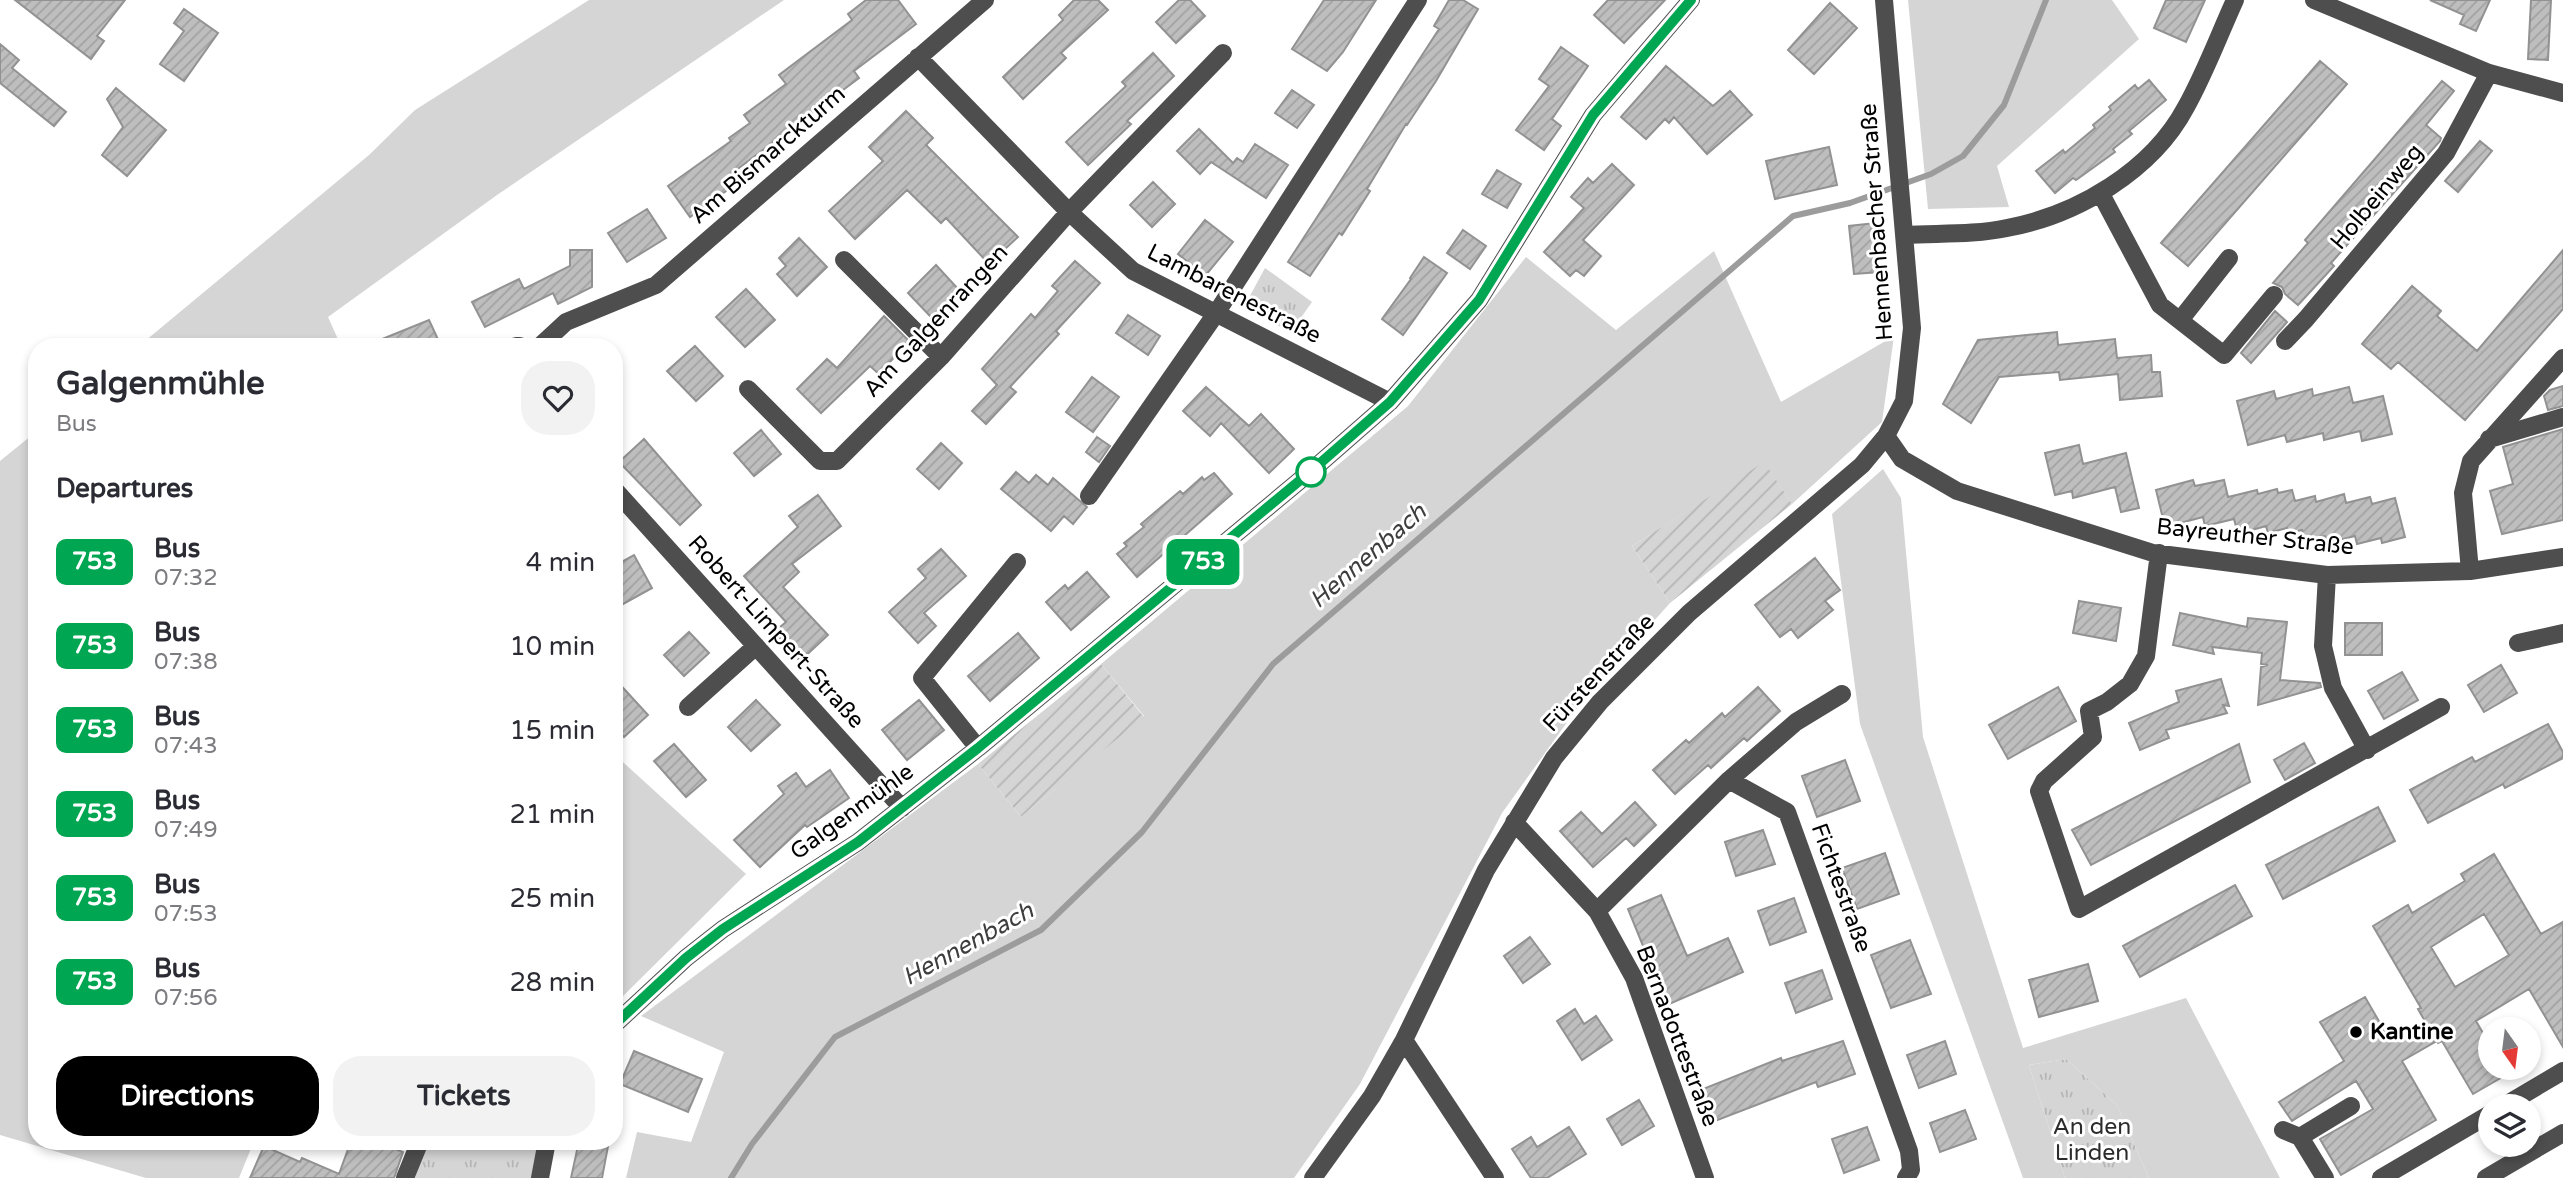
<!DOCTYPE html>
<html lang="en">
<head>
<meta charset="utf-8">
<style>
	:root { --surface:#fff; --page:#f2f2f3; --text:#2b2b33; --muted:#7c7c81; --accent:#000 }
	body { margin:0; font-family:"Varela Round",sans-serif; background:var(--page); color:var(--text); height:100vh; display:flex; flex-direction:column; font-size:26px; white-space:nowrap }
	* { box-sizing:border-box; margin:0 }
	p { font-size:23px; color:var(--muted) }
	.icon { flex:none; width:38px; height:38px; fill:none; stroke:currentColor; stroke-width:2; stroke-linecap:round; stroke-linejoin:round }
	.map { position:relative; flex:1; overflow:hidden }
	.side { position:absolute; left:28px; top:338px; width:595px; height:812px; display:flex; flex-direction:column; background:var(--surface); border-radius:28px; box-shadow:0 4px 10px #0003 }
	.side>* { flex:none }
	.badge { padding:0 14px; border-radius:10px; font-size:24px; line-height:46px }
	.needle { width:46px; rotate:166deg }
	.fabs { position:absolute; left:2478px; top:1017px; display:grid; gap:14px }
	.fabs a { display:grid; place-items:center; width:63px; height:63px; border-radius:50%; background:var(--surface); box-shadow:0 4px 10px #0003; font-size:35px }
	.map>.badge { position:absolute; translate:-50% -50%; box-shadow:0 0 0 4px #fff }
	h2 { padding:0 28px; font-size:26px; line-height:63px }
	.round { display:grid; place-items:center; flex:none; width:74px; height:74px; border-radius:28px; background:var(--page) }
	.summary { display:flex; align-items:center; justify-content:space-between; height:119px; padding:0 28px }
	h1 { font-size:33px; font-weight:700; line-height:52px }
	.button { display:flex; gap:14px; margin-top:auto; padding:14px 28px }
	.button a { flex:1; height:80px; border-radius:28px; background:var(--accent); color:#fff; font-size:28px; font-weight:700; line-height:80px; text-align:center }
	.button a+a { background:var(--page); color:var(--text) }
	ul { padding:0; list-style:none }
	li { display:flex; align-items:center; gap:21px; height:84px; padding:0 28px }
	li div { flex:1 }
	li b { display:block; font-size:26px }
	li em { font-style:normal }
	li .badge { min-width:77px; font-weight:700; text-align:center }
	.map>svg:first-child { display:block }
</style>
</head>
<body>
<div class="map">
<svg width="2563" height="1178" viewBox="0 0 2563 1178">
	<defs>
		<pattern id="park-tufts" width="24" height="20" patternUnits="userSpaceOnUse" patternTransform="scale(1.75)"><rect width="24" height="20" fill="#d5d5d5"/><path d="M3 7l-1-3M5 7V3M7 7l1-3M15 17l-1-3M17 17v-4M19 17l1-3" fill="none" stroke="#b5b5b5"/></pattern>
		<pattern id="garden-furrows" width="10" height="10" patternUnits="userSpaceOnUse" patternTransform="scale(1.75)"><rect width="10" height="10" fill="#d5d5d5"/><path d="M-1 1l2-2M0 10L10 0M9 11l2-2" fill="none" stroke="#b5b5b5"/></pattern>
		<pattern id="building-hatch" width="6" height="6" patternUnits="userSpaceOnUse" patternTransform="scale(1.75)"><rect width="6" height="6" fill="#bebebe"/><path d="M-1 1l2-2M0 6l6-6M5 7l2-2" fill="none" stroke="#a2a2a2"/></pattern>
	</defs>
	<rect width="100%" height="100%" fill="#fff"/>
	<path fill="#d5d5d5" d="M589 0H784L497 195 328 317 341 346H139L369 155 415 110Z
		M1908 0H2112L2139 39 1997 166 2009 207 1928 209Z
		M1714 251 1781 402 1894 336 1882 422 1792 504 1764 463 1632 546 1670 603 1583 700 1502 813 1360 1084 1294 1178H626L637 1132 691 1142 724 1052 641 1016 978 764 1021 817 1144 716 1101 664 1408 406 1526 257 1616 330Z
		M37 431V1141H254L239 1178H146L0 1135V461Z
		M1883 469 1901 498 1923 737 2023 1048 2186 998 2280 1178H2149L2117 1105 2066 1059 2029 1065 2065 1178H2023L1860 724 1832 514Z
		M614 754 746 874 614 1005Z"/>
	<path fill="url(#park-tufts)" d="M1265 268 1312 302 1290 333 1245 305Z
		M2066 1059 2117 1105 2149 1178H2065L2029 1065Z
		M427 1141H538L532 1178H415Z"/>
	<path fill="url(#garden-furrows)" d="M1764 462 1792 504 1670 603 1632 546Z
		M1101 664 1144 717 1021 817 978 764Z"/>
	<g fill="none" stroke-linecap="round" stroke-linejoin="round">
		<path stroke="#9c9c9c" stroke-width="6" d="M731 1178 752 1144 835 1037 1041 930 1142 832 1273 664 1793 216 1850 203 1931 174 1963 156 2004 105 2046 0"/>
	</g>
	<path fill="url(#building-hatch)" stroke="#929292" stroke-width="2" fill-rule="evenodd" d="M15 0H125L97 36 104 41 91 59Z
		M866 0H898L916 24 854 71 859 78 727 177 733 186 690 217 668 186 731 141 729 138 750 123 744 115 786 84 779 75 852 20 848 14Z
		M1074 0H1098L1108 10 1061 53 1066 58 1023 99 1003 77 1063 20 1059 15Z
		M1179 0H1190L1205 16 1176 43 1156 22Z
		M1324 0H1376L1343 52 1327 71 1292 49Z
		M1449 0H1463L1478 9 1436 81 1407 125 1406 124 1367 189 1370 191 1342 235 1339 233 1310 276 1288 262 1439 29 1434 26Z
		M1608 0H1665L1624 43 1594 15Z
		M2166 0H2205L2186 42 2154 28Z
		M2430 0H2490L2476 31 2460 24 2464 15Z
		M2531 0H2551L2548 60 2528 59Z
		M1830 3 1857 28 1814 74 1788 50Z
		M184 9 218 33 184 81 160 64 184 31 174 23Z
		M0 44 19 60 12 68 66 112 54 126 0 83Z
		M1561 47 1588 66 1552 119 1561 126 1544 150 1516 130 1549 86 1539 79Z
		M1153 53 1174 76 1127 121 1131 124 1088 165 1066 142 1126 86 1122 82Z
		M2320 61 2347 84 2188 266 2161 243Z
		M1666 66 1713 106 1730 91 1752 115 1707 154 1674 117 1669 123 1665 119 1646 139 1621 117Z
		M2149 80 2166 100 2129 131 2132 134 2113 149 2115 152 2076 180 2073 178 2055 193 2036 171 2063 150 2065 153 2095 128 2093 125 2111 110 2109 107 2135 85 2138 89Z
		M2442 81 2454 91 2426 125 2441 138 2440 141 2331 263 2334 266 2298 305 2285 294 2282 287 2273 283 2308 243 2305 240Z
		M116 88 166 130 127 176 102 155 123 127 107 99Z
		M1292 90 1314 105 1297 128 1275 113Z
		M906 111 933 138 926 145 1018 237 989 264 946 218 941 223 907 190 855 239 829 211 883 161 869 147Z
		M1199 129 1233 163 1237 158 1243 162 1255 144 1288 165 1266 198 1211 162 1200 174 1177 151Z
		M2480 141 2492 151 2458 192 2445 181Z
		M1829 147 1837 185 1775 199 1766 161Z
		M1612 164 1634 185 1583 240 1601 256 1584 276 1576 270 1570 276 1544 252 1584 208 1571 197 1588 178 1593 183Z
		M1497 170 1521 184 1507 208 1482 194Z
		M1153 182 1175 204 1152 227 1130 205Z
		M647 209 666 238 627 262 608 233Z
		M1205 220 1233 242 1205 276 1178 254Z
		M1875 223 1880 272 1854 274 1849 226Z
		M1463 230 1486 246 1470 269 1447 253Z
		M799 238 827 267 797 296 777 274 786 266 779 258Z
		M570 250H592V287L558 304 553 293 485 327 472 302 519 279 524 289 570 266Z
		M2563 250V309L2465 420 2398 362 2391 369 2362 344 2412 286 2441 311 2437 316 2477 351Z
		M1424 257 1447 273 1403 335 1382 319 1411 279 1410 278Z
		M1075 261 1100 283 1056 331 1059 334 1010 387 1016 392 986 424 972 411 997 385 982 369 1031 314 1035 318 1058 291 1052 286Z
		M936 265 959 290 931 317 908 293Z
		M746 289 775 320 745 347 716 317Z
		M2275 311 2287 322 2251 363 2241 353Z
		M1128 315 1160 336 1148 355 1116 333Z
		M884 316 909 341 879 374 870 366 821 413 797 389 827 359 837 368Z
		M429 320 441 346H365Z
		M2057 332 2058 345 2115 339 2117 358 2151 355 2152 372H2160L2162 396 2120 400 2118 374 2060 380 2059 372 1999 377 1971 423 1943 404 1978 340Z
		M695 346 723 376 696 401 667 371Z
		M1092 377 1119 397 1093 432 1066 412Z
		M2563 386V406L2548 410 2544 396 2550 390Z
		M1206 387 1249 426 1261 414 1294 449 1269 473 1221 423 1210 436 1183 411Z
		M2349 387 2353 403 2383 396 2392 434 2362 441 2360 431 2324 440 2323 433 2287 442 2285 435 2248 445 2237 401 2274 391 2276 399 2312 389 2313 396Z
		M2563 429V520L2502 534 2490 491 2513 484 2503 447Z
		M761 430 781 454 754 476 734 453Z
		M1097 437 1110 446 1099 462 1086 452Z
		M644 439 701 505 680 525 619 462Z
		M941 443 962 463 939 489 917 469Z
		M2079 445 2083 464 2126 453 2139 508 2121 512 2115 487 2073 498 2072 491 2055 495 2045 453Z
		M1016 472 1029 483 1036 475 1048 485 1053 478 1087 507 1073 524 1064 516 1051 531 1001 489Z
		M1214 473 1232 494 1137 577 1117 554 1127 546 1124 543 1144 527 1141 524 1180 491 1183 494 1202 477 1204 480Z
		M2193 480 2195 486 2224 480 2228 497 2257 490 2258 494 2277 489 2278 493 2292 490 2295 501 2315 496 2316 502 2344 494 2346 503 2370 497 2372 504 2395 498 2405 537 2382 543 2381 538 2357 544 2355 536 2327 543 2325 536 2305 541 2302 530 2289 533 2287 528 2268 533 2266 526 2238 534 2234 519 2205 526 2203 517 2165 527 2156 490Z
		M818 495 841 526 792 564 799 572 783 587 828 635 800 661 774 632 786 622 744 576 798 527 789 516Z
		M941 549 966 576 924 613 936 626 918 643 889 612 926 578 918 569Z
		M634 555 652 588 614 609V566Z
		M1815 558 1840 590 1825 601 1833 610 1798 638 1791 629 1780 637 1755 605Z
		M1087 572 1109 597 1071 630 1046 602 1065 585 1068 589Z
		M2079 601 2121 608 2116 641 2073 633Z
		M2180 613 2247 627 2248 618 2287 622 2280 680 2320 683 2321 687 2258 705 2261 667 2268 665 2261 664 2262 653 2212 647 2214 654 2173 645Z
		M2345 623H2382V655H2345Z
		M689 632 709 653 684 676 664 655Z
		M1018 633 1039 658 990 701 968 676Z
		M2501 665 2517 693 2484 712 2468 685Z
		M2402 672 2418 700 2384 719 2368 691Z
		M614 678 648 715 624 737 614 726Z
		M2221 679 2229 706 2223 705 2227 713 2166 730 2169 738 2140 750 2129 723 2179 702 2176 691Z
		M1758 687 1780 711 1747 741 1744 738 1711 768 1708 765 1675 794 1653 770 1686 740 1689 743 1722 713 1725 717Z
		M2058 687 2076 721 2008 759 1989 725Z
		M756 700 780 725 751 751 728 727Z
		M919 700 944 730 907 760 882 730Z
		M2548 724 2563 752V758L2505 788 2503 784 2428 823 2410 790 2472 757 2475 762Z
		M2304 743 2315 763 2285 780 2274 760Z
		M674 744 706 780 686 797 654 761Z
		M2239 744 2250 782 2091 865 2072 830Z
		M1845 760 1860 801 1817 817 1802 776Z
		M830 770 849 798 807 827 805 825 760 867 734 840 784 794 778 786 796 773 806 787Z
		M1635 802 1656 825 1634 846 1626 838 1593 867 1560 831 1581 812 1602 834Z
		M2378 807 2395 841 2283 899 2266 865Z
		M1763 830 1775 864 1736 876 1725 842Z
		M1885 853 1899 894 1857 909 1842 868Z
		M2494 854 2541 934 2563 922V1047L2529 989 2476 1021 2490 1045V1068H2518L2473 1094 2442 1041 2438 1043 2437 1041 2402 1061 2436 1120 2341 1175 2320 1139 2373 1109 2356 1081 2292 1121 2279 1102 2344 1061 2320 1022 2365 997 2391 1042 2426 1023 2418 1009 2421 1008 2373 926 2408 905 2412 913 2465 881 2461 874ZM2484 914 2509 955 2455 987 2431 947Z
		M2235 885 2252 916 2140 977 2123 946Z
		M1661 895 1687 956 1728 938 1743 972 1667 1005 1628 909Z
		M1794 898 1806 932 1770 945 1758 911Z
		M1530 937 1550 964 1523 983 1504 956Z
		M1910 940 1931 994 1891 1008 1871 955Z
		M2088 964 2098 1001 2039 1017 2029 980Z
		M1822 970 1832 999 1796 1013 1785 983Z
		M1575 1009 1584 1024 1596 1016 1612 1040 1582 1060 1557 1021Z
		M1843 1041 1855 1074 1818 1087 1816 1082 1715 1121 1703 1089 1781 1058 1782 1061Z
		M1945 1041 1956 1074 1919 1088 1907 1055Z
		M634 1051 702 1079 688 1112 620 1084Z
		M1639 1100 1654 1126 1622 1145 1607 1119Z
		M1965 1110 1976 1139 1940 1152 1930 1123Z
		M1569 1127 1586 1154 1547 1178H1531L1512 1149 1531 1137 1537 1147Z
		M1867 1127 1879 1160 1844 1173 1832 1139Z
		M351 1141H375L403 1152 394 1178H250L264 1146 300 1162 302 1158 339 1174Z
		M579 1141H609L602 1178H571Z"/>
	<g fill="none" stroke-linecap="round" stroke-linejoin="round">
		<path stroke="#4e4e4e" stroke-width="18" d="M2314 0 2489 73 2563 93
			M918 57 1069 212 1133 271 1390 402
			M2101 194 2160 305 2224 355 2274 295
			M1905 235C1939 233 1974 235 2007 228 2077 215 2152 171 2186 107 2205 73 2219 35 2235 0
			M844 260 941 357
			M2181 319 2229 258
			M2285 341 2306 319 2446 153 2489 73
			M516 346H520
			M540 346 566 322 656 285 985 0
			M748 389 820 461H837L941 357 1069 212 1223 53
			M1886 436 1902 459 1957 491 2153 553 2327 575 2470 571 2563 557
			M2489 439 2563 417
			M614 489 902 808
			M1089 496 1217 312 1418 0
			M2159 553 2146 656 2130 684 2107 702 2089 711 2093 737 2044 781 2039 791 2079 909 2441 707
			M2470 571 2463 493 2471 461 2563 358
			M2327 575 2323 646 2333 688 2367 750
			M2518 643 2563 633
			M688 707 756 646
			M978 748 922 678 1017 562
			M1729 780 1796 722 1842 694
			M1514 822 1597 911 1634 978 1705 1178
			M1597 911 1729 780 1787 812 1909 1151 1911 1170 1906 1178
			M614 1025 686 958 723 929 858 842 978 748 1310 472 1390 402 1479 300 1593 115 1691 0
			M1404 1040 1495 1178
			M2504 1106 2563 1071
			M2283 1130 2300 1137 2325 1178
			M2300 1137 2351 1106
			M405 1178 420 1141
			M540 1178 547 1141
			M1313 1178 1372 1096 1404 1040 1486 870 1554 758 1600 702 1689 613 1862 465 1886 436 1904 401 1912 328 1884 0
			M2381 1178 2490 1114
			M2486 1178 2563 1133"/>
	</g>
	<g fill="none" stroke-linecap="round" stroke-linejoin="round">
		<defs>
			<path id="line" d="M614 1025 686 958 723 929 858 842 978 748 1310 472 1390 402 1479 300 1593 115 1691 0"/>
		</defs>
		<use href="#line" stroke="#fff" stroke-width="16"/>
		<use href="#line" stroke="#00a651" stroke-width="10"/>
	</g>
	<circle fill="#fff" stroke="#00a651" stroke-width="3.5" cx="1311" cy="472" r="14"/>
	<circle fill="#000" stroke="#fff" stroke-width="2.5" cx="2356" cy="1032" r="7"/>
	<g text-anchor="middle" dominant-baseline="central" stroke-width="6" stroke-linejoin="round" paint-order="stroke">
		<g font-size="23" fill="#000" stroke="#fff">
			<text transform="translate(768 155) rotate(-41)">Am Bismarckturm</text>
			<text transform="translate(2377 197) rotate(-50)">Holbeinweg</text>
			<text transform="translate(1877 222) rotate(-94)">Hennenbacher Straße</text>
			<text transform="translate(1234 294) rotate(27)">Lambarenestraße</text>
			<text transform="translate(936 321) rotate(-47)">Am Galgenrangen</text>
			<text transform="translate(2255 537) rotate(6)">Bayreuther Straße</text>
			<text transform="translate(776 632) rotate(48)">Robert-Limpert-Straße</text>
			<text transform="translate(1599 673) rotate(-47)">Fürstenstraße</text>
			<text transform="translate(852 812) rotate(-36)">Galgenmühle</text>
			<text transform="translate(1841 888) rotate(70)">Fichtestraße</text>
			<text transform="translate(1677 1036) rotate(69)">Bernadottestraße</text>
		</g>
		<g font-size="23" font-weight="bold" fill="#000" stroke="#fff" text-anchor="start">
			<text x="2370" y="1032">Kantine</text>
		</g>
		<g font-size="23" fill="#2c2c2c" stroke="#fff">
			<text x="2092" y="1127">An den<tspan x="2092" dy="26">Linden</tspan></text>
		</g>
		<g font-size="24" font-style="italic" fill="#3d3d3d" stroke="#fff">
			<text transform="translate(1368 556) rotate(-41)">Hennenbach</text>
			<text transform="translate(968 944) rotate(-29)">Hennenbach</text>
		</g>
	</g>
</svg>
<div class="fabs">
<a><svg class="needle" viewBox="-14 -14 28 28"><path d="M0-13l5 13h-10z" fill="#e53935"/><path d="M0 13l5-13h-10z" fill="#7c7c81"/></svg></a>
<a><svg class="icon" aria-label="layers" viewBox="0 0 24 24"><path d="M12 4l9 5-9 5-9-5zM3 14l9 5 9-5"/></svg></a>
</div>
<b class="badge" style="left:1203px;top:562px;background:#00a651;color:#fff">753</b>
<section class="side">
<div class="summary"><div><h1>Galgenmühle</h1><p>Bus</p></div><a class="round"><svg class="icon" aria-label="heart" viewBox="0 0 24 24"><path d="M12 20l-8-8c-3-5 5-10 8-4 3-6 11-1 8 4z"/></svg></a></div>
<h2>Departures</h2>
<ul>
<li><span class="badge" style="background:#00a651;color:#fff">753</span><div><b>Bus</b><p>07:32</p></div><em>4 min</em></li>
<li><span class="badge" style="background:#00a651;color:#fff">753</span><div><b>Bus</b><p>07:38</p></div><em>10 min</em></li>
<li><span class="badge" style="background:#00a651;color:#fff">753</span><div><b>Bus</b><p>07:43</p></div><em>15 min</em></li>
<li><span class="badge" style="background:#00a651;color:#fff">753</span><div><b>Bus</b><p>07:49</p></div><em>21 min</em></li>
<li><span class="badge" style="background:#00a651;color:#fff">753</span><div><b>Bus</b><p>07:53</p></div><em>25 min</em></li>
<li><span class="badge" style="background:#00a651;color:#fff">753</span><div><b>Bus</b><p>07:56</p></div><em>28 min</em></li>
</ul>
<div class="button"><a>Directions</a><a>Tickets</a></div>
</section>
</div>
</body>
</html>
